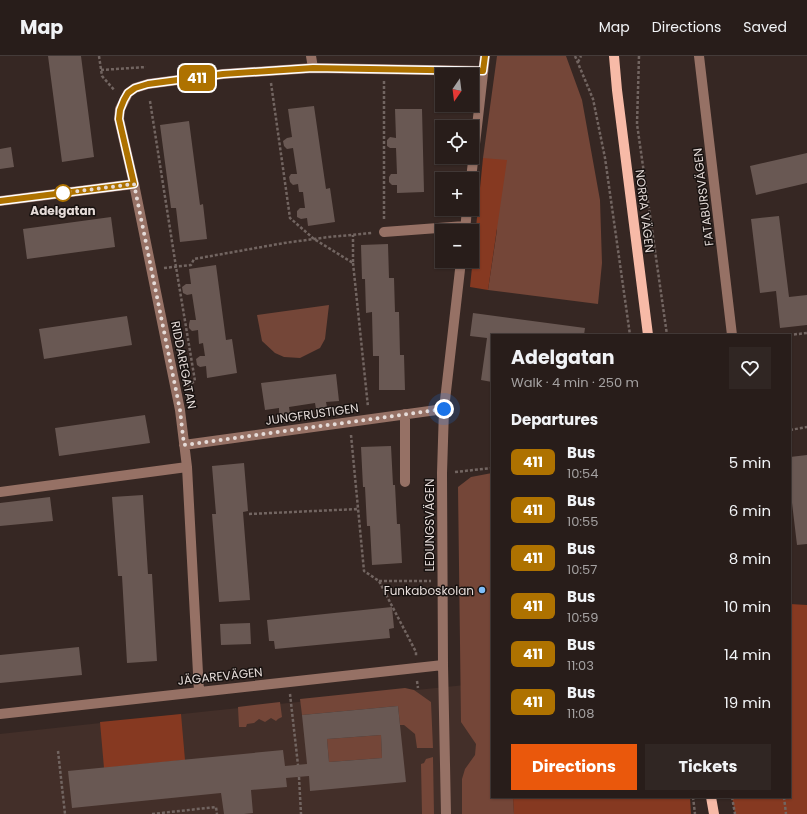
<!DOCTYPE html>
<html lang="en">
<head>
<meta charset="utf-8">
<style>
	:root { --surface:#281d1a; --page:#302623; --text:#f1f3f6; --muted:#a5a2a2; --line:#443b39; --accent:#ea580c }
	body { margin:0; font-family:Poppins,sans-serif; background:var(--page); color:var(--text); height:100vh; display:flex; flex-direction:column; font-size:15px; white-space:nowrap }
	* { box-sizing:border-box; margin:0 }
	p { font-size:13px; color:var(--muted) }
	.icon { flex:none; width:22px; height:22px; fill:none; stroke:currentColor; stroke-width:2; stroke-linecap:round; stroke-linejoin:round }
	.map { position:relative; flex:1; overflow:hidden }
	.side { position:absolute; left:491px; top:278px; width:300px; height:464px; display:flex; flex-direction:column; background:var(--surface); border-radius:0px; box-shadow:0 1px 3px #0004,0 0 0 1px var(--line) }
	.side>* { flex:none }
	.badge { padding:0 8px; border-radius:6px; font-size:14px; line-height:26px }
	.needle { width:26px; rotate:194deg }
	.tools { position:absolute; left:435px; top:12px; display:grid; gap:8px }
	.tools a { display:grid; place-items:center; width:44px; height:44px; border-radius:0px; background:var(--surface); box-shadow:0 1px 3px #0004,0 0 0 1px var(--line); font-size:20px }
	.you { position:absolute; width:20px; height:20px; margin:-10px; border:3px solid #fff; border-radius:50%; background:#1a73e8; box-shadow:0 0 0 6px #1a73e833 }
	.map>.badge { position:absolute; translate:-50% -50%; box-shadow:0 0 0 2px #fff }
	h2 { padding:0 20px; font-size:15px; line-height:36px }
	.round { display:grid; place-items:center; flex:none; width:42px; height:42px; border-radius:0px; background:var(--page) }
	.head { display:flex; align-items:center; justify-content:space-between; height:68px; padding:0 20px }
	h1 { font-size:19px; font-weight:700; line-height:30px }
	.button { display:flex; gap:8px; margin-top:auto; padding:8px 20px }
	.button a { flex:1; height:46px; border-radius:0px; background:var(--accent); color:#fff; font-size:16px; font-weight:700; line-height:46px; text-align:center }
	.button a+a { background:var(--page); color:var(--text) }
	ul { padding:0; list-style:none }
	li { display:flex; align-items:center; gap:12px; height:48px; padding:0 20px }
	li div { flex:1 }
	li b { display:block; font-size:15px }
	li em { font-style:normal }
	li .badge { min-width:44px; font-weight:700; text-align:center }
	header { display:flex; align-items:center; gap:24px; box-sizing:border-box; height:56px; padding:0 20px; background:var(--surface); border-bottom:1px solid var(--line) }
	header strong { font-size:19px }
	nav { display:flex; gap:22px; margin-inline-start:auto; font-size:14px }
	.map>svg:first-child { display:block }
</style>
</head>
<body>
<header>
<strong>Map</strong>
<nav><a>Map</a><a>Directions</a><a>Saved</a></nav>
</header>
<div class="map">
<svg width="807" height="758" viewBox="0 0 807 758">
	<rect width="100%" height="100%" fill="#362723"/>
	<path fill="#432f29" d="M475 628 492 741H684L685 758H0V678L210 655Z"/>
	<path fill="#744638" d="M497 0H566L582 44 600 144 602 207 598 248 488 234 497 174 483 102Z
		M329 249 325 283 320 292 300 302 284 301 275 297 262 285 257 259Z
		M492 417V741H513L514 758H462V723L465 713 475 699 476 688 461 666 458 431 471 421Z
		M405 632 414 634 431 646 433 692H417L415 678 404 669H400L398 650 302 659 300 643Z
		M280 646 282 661 278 663 276 665 271 662 265 666 259 663 254 667 247 668 246 671H239L238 651Z
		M381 679 382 702 329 706 327 683Z
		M433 701 434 758H422L421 708 424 707 426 703Z"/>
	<path fill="#863921" d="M483 102 507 104 488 234 470 231Z
		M790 548 807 549V758H735L732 741H790Z
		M181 658 185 704 104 712 100 666Z
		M513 741H690L691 758H514Z"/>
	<path fill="#695853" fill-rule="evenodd" d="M48 0H81L94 101 62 106Z
		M314 50 326 133 330 132 335 166 308 170 307 162 301 163 297 161V155L300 152H305L303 136H299L298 128 293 129 290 126 289 121 291 118H297L293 92 287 93 284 90 283 85 287 82 292 81 288 53Z
		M395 53H422L424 136 397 137V129H392L389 126V121L391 118H397L396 92H390L387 90V84L390 81 396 82Z
		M189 65 200 149 203 148 207 183 180 186 176 152H171L160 69Z
		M11 91 14 111 0 113V93Z
		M807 97V127L756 139 750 110Z
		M779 160 789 241 807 239V269L780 272 776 235 760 237 751 163Z
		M111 161 115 191 27 203 23 173Z
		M388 188 389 222H394L395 256H399L400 299H404L405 334H379V300H373L372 256 366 257 365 223H362L361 189Z
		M216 209 226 284 232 283 237 317 207 322 206 310 200 311 197 309 196 303 200 300H205L203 287 199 288 198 274 192 275 189 272V268L190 264H196L192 238 187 239 183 237 182 231 186 228H191L189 213Z
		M473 257 585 272 584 279H492V326L481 324 487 282 470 280Z
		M127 260 132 289 44 303 39 273Z
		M336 318 339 345 326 346 327 351 324 354 319 355 316 353 315 347 289 351 290 357 288 360 282 361 279 357V352L265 354 261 327Z
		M145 359 150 387 59 400 55 372Z
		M391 390 393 429H395L397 468H400L402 507 372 509 370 470H367L365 431H363L361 391Z
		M807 399V488L797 489 790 430V401Z
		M244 407 248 455 243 456 250 544 219 546 212 458H216L212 410Z
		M143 439 148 518H152L157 605 127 607 122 520H118L112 441Z
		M50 441 53 465 0 470V447Z
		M392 551 394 572 389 573 390 582 275 593 274 585H269L267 564Z
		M250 567 251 588 221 589 220 568Z
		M79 591 82 619 0 627V599Z
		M398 650 406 726 310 735 309 720 286 722 287 731 251 734 253 757 244 758H224L221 737 72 752 68 715 283 694 285 710 307 708 302 659ZM381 679 382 702 329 706 327 683Z"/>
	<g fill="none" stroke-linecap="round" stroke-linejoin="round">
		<path stroke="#726561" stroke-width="2.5" stroke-dasharray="3 2" stroke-linecap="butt" d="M99 0 102 20 115 35
			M575 0 593 43 605 102 630 279
			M639 0 637 68 667 279
			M578 6 581 0
			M101 14 146 11
			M384 25V164
			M271 27 290 162 314 183 353 207V179
			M150 45 176 211 195 325 187 330
			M353 207 368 351
			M164 212 191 209 194 203 284 187 329 181 372 177
			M789 279 807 277
			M790 374 807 371
			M351 379 364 515 379 525 416 596V600
			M455 416 492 412
			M249 458 358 453
			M379 525H431
			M417 625 418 632
			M290 638 298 709
			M58 695 65 758
			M299 721 301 758
			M693 741 695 758
			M732 741 735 758
			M784 741 786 758
			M152 758 216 751 217 758"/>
		<path stroke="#967165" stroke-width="10" d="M311 0 313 12
			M699 0 732 279
			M471 123 485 0
			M0 145 134 128
			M465 175 467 153
			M384 176 465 170
			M405 358V426
			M184 389 444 353
			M0 436 187 411
			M199 636 187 411 180 354 134 128 119 63 120 53 128 37 135 32 148 28 223 18 313 12 483 15
			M0 658 443 609
			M446 758 443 609 442 417 444 353 461 205"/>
		<path stroke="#f7baa7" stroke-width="10" d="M614 0 617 34 648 279
			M711 741 714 758"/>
	</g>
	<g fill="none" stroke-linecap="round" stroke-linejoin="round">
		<defs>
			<path id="line" d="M0 145 134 128 119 63 120 54 124 44 128 37 135 32 148 28 223 18 313 12 483 15 485 0"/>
		</defs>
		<use href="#line" stroke="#fff" stroke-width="9"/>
		<use href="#line" stroke="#ae7200" stroke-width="6"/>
		<path stroke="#e5dbd8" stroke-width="4" stroke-dasharray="0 7.2" d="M63 137 134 128 180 354 184 389 444 353"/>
	</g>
	<circle fill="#fff" stroke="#ae7200" stroke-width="2" cx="63" cy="137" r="8"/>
	<circle fill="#7ebdf9" stroke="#181210" stroke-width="1.5" cx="482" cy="534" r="4"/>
	<g text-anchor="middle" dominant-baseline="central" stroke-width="3" stroke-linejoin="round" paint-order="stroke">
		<g font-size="12" fill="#e5dbd8" stroke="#181210">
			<text transform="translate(703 141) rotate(-97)">FATABURSVÄGEN</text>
			<text transform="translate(645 155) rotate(83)">NORRA VÄGEN</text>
			<text transform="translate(184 309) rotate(79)">RIDDAREGATAN</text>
			<text transform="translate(312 358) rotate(-8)">JUNGFRUSTIGEN</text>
			<text transform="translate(429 469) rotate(-90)">LEDUNGSVÄGEN</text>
			<text transform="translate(220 620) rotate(-6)">JÄGAREVÄGEN</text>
		</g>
		<g font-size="12" font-weight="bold" fill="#e5dbd8" stroke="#181210">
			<text x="63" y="154">Adelgatan</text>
		</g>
		<g font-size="12" fill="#e5dbd8" stroke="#181210" text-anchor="end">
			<text x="474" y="534">Funkaboskolan</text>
		</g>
	</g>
</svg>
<div class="tools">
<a><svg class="needle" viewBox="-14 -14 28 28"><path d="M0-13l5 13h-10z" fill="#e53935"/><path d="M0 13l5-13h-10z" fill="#a5a2a2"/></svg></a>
<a><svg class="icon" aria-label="locate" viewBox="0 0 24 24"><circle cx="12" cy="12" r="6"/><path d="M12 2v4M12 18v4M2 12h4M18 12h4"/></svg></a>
<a>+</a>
<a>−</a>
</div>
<div class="you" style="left:444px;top:353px"></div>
<b class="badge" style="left:197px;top:22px;background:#ae7200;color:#fff">411</b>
<section class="side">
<div class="head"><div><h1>Adelgatan</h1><p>Walk · 4 min · 250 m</p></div><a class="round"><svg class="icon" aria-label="heart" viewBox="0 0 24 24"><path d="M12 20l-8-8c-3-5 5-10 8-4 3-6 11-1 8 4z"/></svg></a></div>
<h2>Departures</h2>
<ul>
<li><span class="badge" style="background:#ae7200;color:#fff">411</span><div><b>Bus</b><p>10:54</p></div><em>5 min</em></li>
<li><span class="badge" style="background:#ae7200;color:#fff">411</span><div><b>Bus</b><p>10:55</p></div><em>6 min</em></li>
<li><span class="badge" style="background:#ae7200;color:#fff">411</span><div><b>Bus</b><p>10:57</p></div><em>8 min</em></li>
<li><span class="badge" style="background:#ae7200;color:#fff">411</span><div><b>Bus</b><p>10:59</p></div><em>10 min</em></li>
<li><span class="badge" style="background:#ae7200;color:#fff">411</span><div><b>Bus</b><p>11:03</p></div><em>14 min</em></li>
<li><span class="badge" style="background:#ae7200;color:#fff">411</span><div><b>Bus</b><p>11:08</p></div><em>19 min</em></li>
</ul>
<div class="button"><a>Directions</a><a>Tickets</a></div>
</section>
</div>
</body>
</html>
